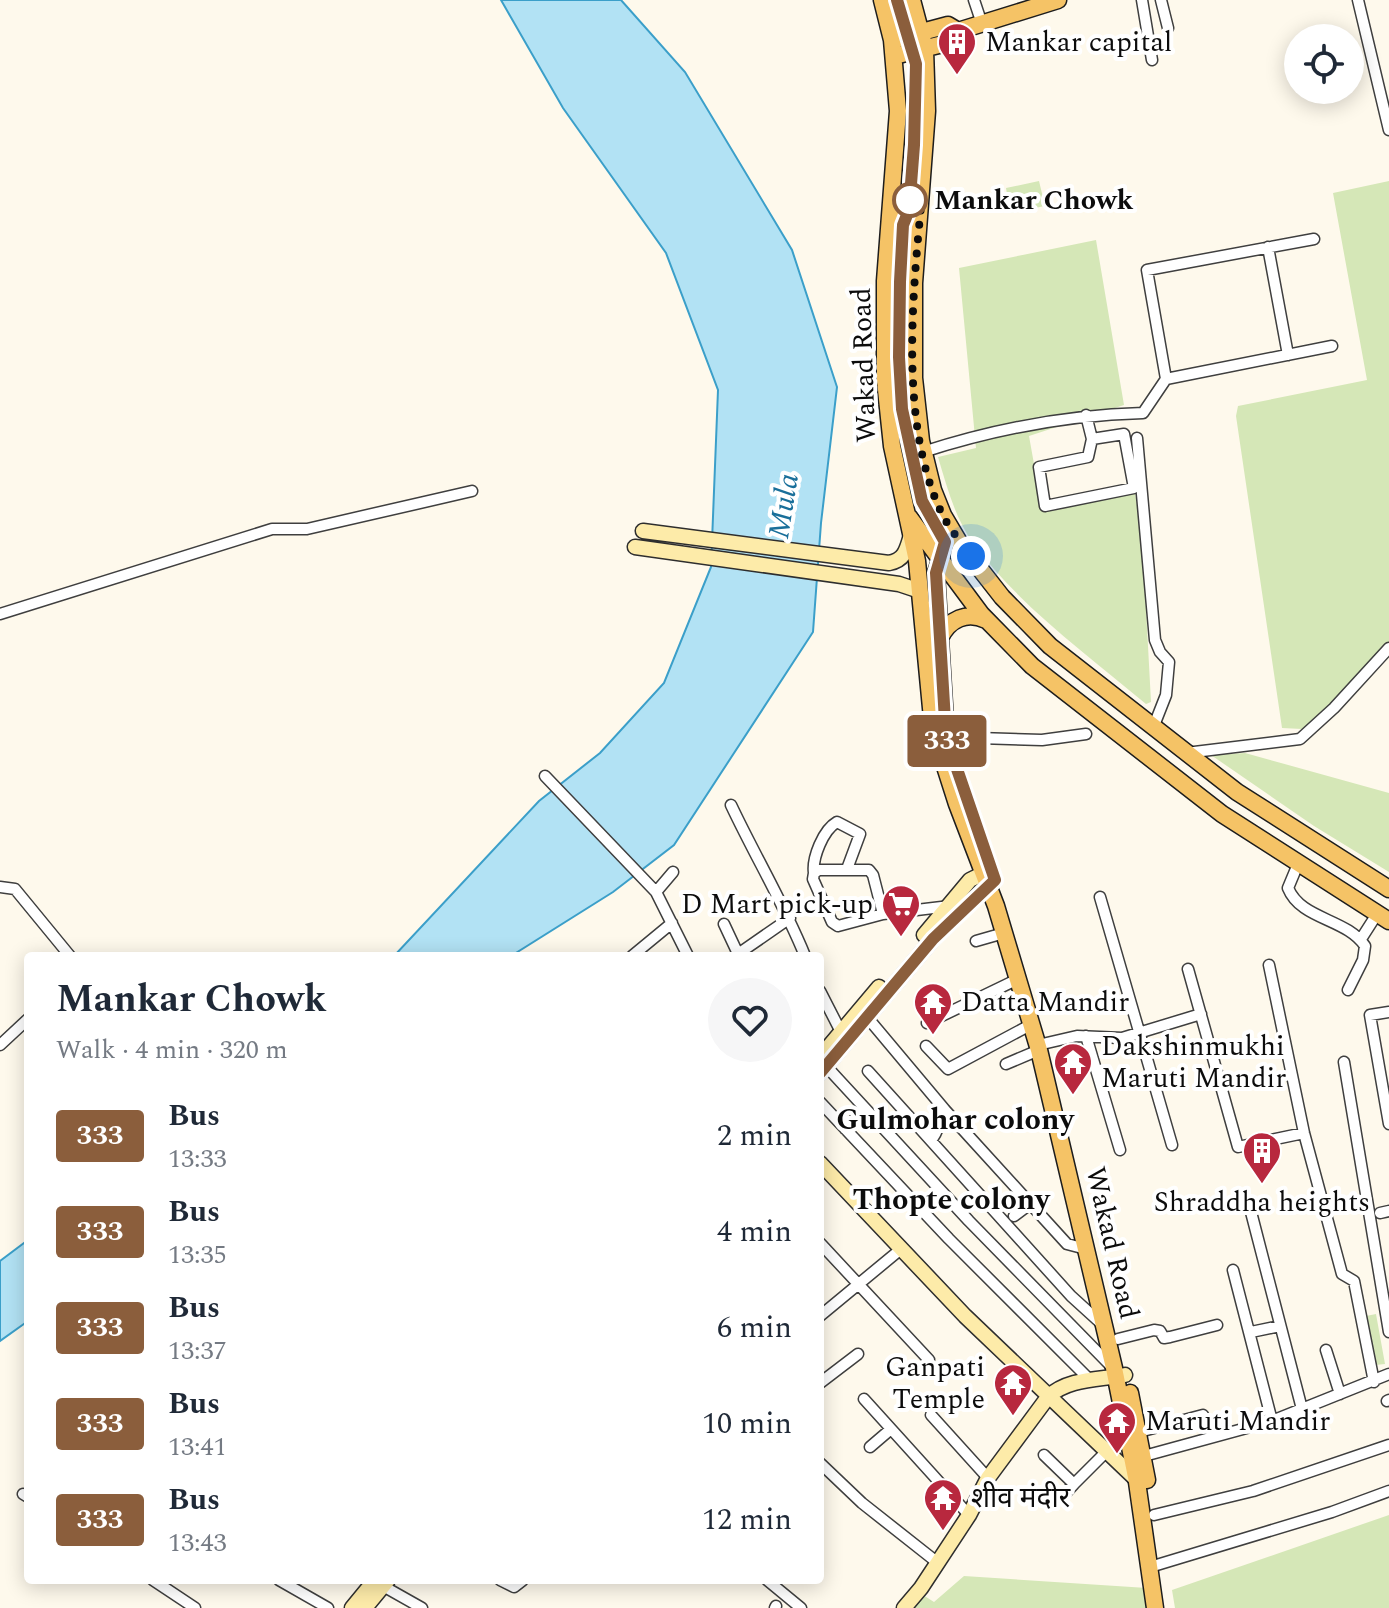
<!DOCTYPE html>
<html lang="en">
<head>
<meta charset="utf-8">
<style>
	:root { --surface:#fff; --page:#f6f6f7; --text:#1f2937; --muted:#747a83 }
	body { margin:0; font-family:Spectral,"Noto Sans Devanagari",serif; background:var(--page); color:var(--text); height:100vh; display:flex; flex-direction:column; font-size:30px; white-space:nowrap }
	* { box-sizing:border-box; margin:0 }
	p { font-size:26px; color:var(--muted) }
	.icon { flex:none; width:44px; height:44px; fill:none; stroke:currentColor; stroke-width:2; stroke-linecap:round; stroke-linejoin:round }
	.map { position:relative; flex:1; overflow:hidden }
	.panel { position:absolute; left:24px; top:952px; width:800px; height:632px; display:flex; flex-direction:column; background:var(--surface); border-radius:8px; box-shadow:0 4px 20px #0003 }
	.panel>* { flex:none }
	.badge { padding:0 16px; border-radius:6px; font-size:28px; line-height:52px }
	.fabs { position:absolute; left:1284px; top:24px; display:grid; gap:16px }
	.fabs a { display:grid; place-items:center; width:80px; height:80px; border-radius:50%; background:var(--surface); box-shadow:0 4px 20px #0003; font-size:40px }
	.you { position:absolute; width:40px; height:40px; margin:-20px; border:6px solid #fff; border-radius:50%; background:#1a73e8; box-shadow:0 0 0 12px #1a73e833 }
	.map>.badge { position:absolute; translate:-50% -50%; box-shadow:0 0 0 4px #fff }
	.round { display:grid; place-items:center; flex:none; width:84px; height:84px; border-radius:42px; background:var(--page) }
	.summary { display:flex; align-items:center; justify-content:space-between; height:136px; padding:0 32px }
	h1 { font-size:38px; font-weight:700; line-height:60px }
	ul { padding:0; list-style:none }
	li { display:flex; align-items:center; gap:24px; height:96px; padding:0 32px }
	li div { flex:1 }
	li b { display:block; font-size:30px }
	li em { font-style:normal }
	li .badge { min-width:88px; font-weight:700; text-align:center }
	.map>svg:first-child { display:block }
</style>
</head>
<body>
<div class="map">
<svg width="1389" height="1608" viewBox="0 0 1389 1608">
	<rect width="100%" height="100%" fill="#fef9ec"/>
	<path fill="#d5e7b7" d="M1039 181 1045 206 1010 213 1006 188Z
		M1389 181V654L1302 729 1282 728 1236 416 1238 406 1367 380 1333 193Z
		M1096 240 1124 405 1029 436 1042 509 1135 493 1142 534 1151 702 1146 704C1087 654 1019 606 973 543 955 518 947 487 938 457L976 448 959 268Z
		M1245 753 1389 793V872L1314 826 1211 755Z
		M1376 1314 1385 1364 1375 1365 1366 1316Z
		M1389 1515V1608H1175L1172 1590Z
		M964 1576 1147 1588 1149 1608H911L923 1595 934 1602Z"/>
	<path fill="#b2e2f4" stroke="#3b9fc9" stroke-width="2" d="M501 0H621L685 72 792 250 837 387 821 523 813 632 674 845 613 892 511 956H394L539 801 600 753 664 683 711 567 718 390 666 253 563 108Z
		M28 1240V1321L0 1341V1261Z"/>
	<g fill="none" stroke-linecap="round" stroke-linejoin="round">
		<defs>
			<path id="street" d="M974 0 982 24
				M1142 0 1152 60
				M1161 0 1168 28
				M1358 0 1389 130
				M1314 239 1147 270 1166 379 1332 346
				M1268 247 1288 355
				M1086 415 1092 439 1088 457 1039 467 1045 506 1134 488 1124 434 1092 439
				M1137 438 1155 640 1160 652 1169 662 1166 695 1153 728
				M923 452C994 429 1068 415 1143 413L1166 379
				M0 614 272 529H307L472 491
				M946 737 1042 740 1086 734
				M1186 753 1300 739 1334 708 1389 648
				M545 776 656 892 688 956
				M731 805C755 856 784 904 805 956
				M1298 864 1288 888C1301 920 1346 918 1365 946L1363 960 1348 990
				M814 873C812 858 823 830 837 822L860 834 847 869
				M0 887 15 889 70 956
				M656 892 673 872
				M1100 897 1172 1145
				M883 914 838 926 832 922 813 879 814 873 819 870H869L873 875 883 914 950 906
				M724 924 739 956
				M1361 939 1377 914
				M976 941 1004 933
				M738 954 790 918
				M632 956 672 923
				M1269 965 1304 1133 1342 1274 1354 1281 1374 1382
				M1188 969 1238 1147 1304 1133
				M820 991 841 1032
				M1389 1012 1370 1015 1389 1124
				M867 1017 945 1110 1067 1244 1086 1249
				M927 1023 1018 979
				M1086 1036 1120 1150
				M0 1045 28 1019
				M1038 1045 1077 1036 1122 1038 1201 1014
				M926 1046 948 1069 1032 1024
				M1344 1062 1389 1332
				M1006 1064 1039 1050
				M826 1066 969 1221 1112 1367
				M868 1071 1071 1296 1104 1326
				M820 1102 949 1239 1091 1381
				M845 1129 865 1109
				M931 1140C940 1131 938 1120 945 1110
				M1251 1212 1302 1409
				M1380 1213 1389 1211
				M1014 1216 1030 1204
				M820 1243 929 1360
				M1233 1270 1272 1421
				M820 1316 901 1249
				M1251 1332 1280 1326
				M1118 1339 1154 1330 1160 1331 1164 1338 1170 1337 1217 1325
				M1326 1350 1340 1394
				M820 1383 858 1354
				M864 1399 969 1515
				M1387 1401 1389 1400
				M931 1415 988 1478
				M1139 1432 1203 1415
				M870 1447 891 1429
				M1044 1455 1074 1484 1106 1452
				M1144 1456 1272 1421 1389 1374
				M820 1463 862 1503 938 1563
				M23 1494 28 1497
				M1061 1498 1074 1484
				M1154 1515 1253 1491 1389 1445
				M1150 1567 1332 1512 1389 1491
				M153 1580 195 1608
				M279 1580 328 1608
				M500 1580 514 1587 523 1580
				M767 1580 801 1608
				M383 1586 422 1608
				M775 1608 776 1606"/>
			<path id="secondary" d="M643 531 889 563C905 560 907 549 911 535
				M635 547 899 584 920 591
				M924 935 970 880 982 874
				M820 1057 879 987
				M820 1073 933 939 987 887
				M820 1163 965 1316 1139 1482
				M352 1608 375 1580
				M365 1608 388 1580
				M904 1608 921 1588 969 1515 988 1478 1048 1397C1068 1378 1099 1380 1125 1375"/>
			<path id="primary" d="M882 0 892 40 898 111 885 281V380L892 446 917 561 933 729 957 804 996 906 1039 1050 1114 1368 1137 1482 1155 1608
				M912 0 925 49 927 111 914 283V378L921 441 933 490 943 515 959 542 1002 597 1050 646 1237 792 1389 889
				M892 40 948 25 958 31
				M894 56 951 42 958 31 1058 0
				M909 517 981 614 1032 666 1222 814 1389 921
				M940 638C949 619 967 611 986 620
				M950 751 946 737 936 573 950 528
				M1130 1393 1147 1480"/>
		</defs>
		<use href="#street" stroke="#3f3f3f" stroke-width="13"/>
		<use href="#secondary" stroke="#2e2e2e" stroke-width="17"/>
		<use href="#primary" stroke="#1d1d1d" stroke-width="19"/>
		<use href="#street" stroke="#fff" stroke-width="10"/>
		<use href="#secondary" stroke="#fdeba9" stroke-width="14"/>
		<use href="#primary" stroke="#f5c366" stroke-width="16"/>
	</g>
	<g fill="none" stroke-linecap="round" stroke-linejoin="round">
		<defs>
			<path id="line" d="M820 1073 933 939 995 880 946 737 936 573 945 542 922 501 902 409 899 357 900 282 903 225 909 210 914 145 916 64 897 0"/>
		</defs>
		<use href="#line" stroke="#fff" stroke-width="18"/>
		<use href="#line" stroke="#8b5e3c" stroke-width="12"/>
		<path stroke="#0c0c0c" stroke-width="8" stroke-dasharray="0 14.4" d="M910 200 922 195C913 293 898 425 943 516 951 531 962 543 971 556"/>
	</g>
	<defs>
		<symbol id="building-pin" viewBox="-11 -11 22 30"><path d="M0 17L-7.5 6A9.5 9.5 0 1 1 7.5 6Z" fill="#b8283e" stroke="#fff"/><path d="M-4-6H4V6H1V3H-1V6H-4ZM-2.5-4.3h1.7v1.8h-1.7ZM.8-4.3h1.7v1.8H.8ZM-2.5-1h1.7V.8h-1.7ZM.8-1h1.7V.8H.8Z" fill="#fff"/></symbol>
		<symbol id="supermarket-pin" viewBox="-11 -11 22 30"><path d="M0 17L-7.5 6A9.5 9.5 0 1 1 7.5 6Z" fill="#b8283e" stroke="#fff"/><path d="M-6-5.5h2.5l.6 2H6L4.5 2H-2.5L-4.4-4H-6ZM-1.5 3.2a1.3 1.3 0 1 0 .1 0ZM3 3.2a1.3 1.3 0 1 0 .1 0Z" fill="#fff"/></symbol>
		<symbol id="temple-pin" viewBox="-11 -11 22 30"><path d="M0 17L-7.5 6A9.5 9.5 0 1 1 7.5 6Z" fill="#b8283e" stroke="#fff"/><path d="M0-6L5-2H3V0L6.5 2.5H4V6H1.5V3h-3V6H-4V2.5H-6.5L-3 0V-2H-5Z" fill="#fff"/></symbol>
	</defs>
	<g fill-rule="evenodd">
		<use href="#building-pin" x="935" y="20" width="44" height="60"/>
		<use href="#supermarket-pin" x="879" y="882" width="44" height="60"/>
		<use href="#temple-pin" x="911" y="980" width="44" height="60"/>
		<use href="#temple-pin" x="1051" y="1040" width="44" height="60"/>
		<use href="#building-pin" x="1240" y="1129" width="44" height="60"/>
		<use href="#temple-pin" x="991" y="1361" width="44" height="60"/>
		<use href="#temple-pin" x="1095" y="1399" width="44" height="60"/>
		<use href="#temple-pin" x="921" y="1476" width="44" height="60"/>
	</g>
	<circle fill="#fff" stroke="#8b5e3c" stroke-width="4" cx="910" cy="200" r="16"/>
	<g text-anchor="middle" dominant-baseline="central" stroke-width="8" stroke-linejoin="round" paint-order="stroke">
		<g font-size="28" fill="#0c0c0c" stroke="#fff" text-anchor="start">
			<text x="985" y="42">Mankar capital</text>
			<text x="873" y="904" text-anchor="end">D Mart pick-up</text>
			<text x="961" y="1002">Datta Mandir</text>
			<text x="1101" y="1046">Dakshinmukhi<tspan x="1101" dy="32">Maruti Mandir</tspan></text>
			<text x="1262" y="1202" text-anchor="middle">Shraddha heights</text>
			<text x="985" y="1367" text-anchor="end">Ganpati<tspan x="985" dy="32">Temple</tspan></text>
			<text x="1145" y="1421">Maruti Mandir</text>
			<text x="971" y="1498">शीव मंदीर</text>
		</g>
		<g font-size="28" font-weight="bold" fill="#0c0c0c" stroke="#fff" text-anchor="start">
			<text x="934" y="200">Mankar Chowk</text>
		</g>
		<g font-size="28" fill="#0c0c0c" stroke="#fff">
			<text transform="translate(864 365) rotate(-92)">Wakad Road</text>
			<text transform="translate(1112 1243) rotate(77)">Wakad Road</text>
		</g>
		<g font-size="30" font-style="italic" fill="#196f9a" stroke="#fff">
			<text transform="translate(784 506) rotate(-81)">Mula</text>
		</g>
		<g font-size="30" font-weight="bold" fill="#0c0c0c" stroke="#fff">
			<text x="955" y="1120">Gulmohar colony</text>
			<text x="951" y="1200">Thopte colony</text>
		</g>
	</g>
</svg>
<div class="fabs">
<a><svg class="icon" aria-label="locate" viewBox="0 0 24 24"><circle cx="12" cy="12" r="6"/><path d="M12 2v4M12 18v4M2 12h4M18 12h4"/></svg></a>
</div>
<div class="you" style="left:971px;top:556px"></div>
<b class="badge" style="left:947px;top:741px;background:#8b5e3c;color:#fff">333</b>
<section class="panel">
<div class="summary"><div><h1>Mankar Chowk</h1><p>Walk · 4 min · 320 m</p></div><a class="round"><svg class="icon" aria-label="heart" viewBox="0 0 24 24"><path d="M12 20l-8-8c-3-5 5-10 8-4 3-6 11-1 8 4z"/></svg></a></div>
<ul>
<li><span class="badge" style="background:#8b5e3c;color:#fff">333</span><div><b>Bus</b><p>13:33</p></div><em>2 min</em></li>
<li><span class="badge" style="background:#8b5e3c;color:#fff">333</span><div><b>Bus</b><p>13:35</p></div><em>4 min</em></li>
<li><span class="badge" style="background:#8b5e3c;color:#fff">333</span><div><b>Bus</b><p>13:37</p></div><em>6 min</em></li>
<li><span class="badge" style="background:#8b5e3c;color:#fff">333</span><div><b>Bus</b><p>13:41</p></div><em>10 min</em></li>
<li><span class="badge" style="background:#8b5e3c;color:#fff">333</span><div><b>Bus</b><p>13:43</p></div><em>12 min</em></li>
</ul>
</section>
</div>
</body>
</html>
